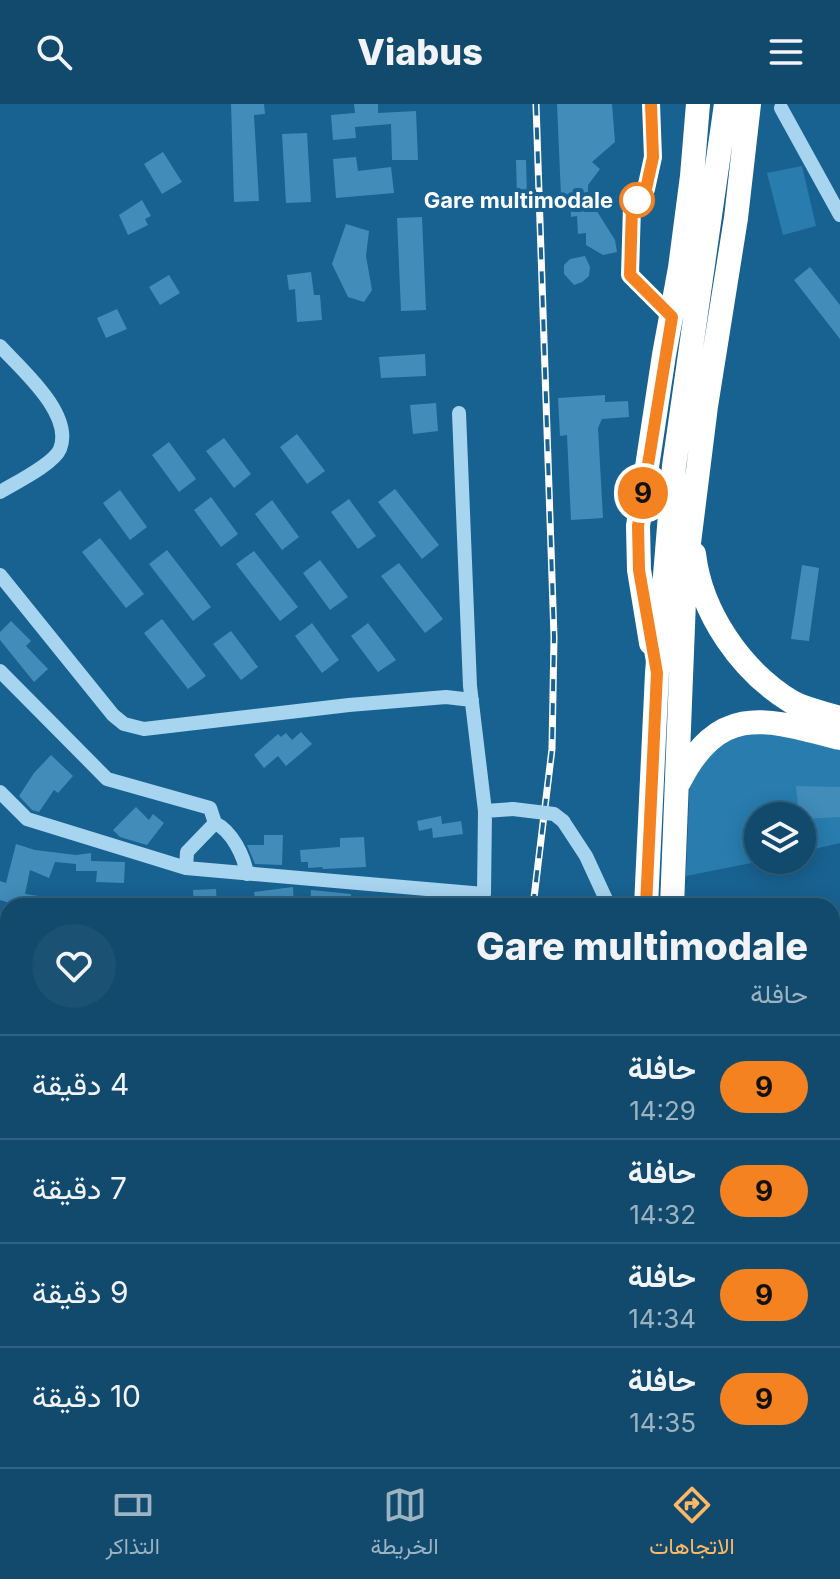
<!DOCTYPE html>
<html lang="ar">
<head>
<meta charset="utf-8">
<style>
	:root { --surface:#124a6d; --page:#1b5172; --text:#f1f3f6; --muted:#9cb3c2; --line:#316280; --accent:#ffb866 }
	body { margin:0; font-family:Inter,Vazirmatn,sans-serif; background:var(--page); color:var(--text); direction:rtl; height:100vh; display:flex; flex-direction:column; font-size:30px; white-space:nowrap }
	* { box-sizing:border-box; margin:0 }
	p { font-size:26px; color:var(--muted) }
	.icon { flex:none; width:44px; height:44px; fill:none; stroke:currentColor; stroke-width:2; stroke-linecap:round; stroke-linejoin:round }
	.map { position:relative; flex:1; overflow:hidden; direction:ltr }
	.sheet { position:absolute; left:0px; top:794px; width:840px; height:570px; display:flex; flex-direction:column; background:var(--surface); border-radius:24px 24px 0 0; box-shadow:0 4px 20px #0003,0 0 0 2px var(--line); direction:rtl }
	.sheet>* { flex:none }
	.badge { padding:0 16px; border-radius:26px; font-size:28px; line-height:52px }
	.buttons { position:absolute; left:744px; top:698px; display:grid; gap:16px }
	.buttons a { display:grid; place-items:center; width:72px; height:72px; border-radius:50%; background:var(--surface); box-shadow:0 4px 20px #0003,0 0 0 2px var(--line); font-size:40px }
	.map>.badge { position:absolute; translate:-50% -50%; box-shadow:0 0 0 4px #fff }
	.round { display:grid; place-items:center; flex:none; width:84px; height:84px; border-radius:42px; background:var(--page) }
	.summary { display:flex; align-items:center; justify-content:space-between; height:136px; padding:0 32px }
	h1 { font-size:38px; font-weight:800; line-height:60px }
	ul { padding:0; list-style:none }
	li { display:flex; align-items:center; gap:24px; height:104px; padding:0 32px; border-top:2px solid var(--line) }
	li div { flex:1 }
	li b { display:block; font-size:30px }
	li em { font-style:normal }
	li .badge { min-width:88px; font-weight:700; text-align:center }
	header { display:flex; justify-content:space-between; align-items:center; height:104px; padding:0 32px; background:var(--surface); font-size:36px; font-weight:800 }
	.dock { display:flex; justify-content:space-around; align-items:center; height:112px; border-top:2px solid var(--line); background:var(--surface); font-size:22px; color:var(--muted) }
	.dock a { display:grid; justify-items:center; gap:4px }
	.dock .on { color:var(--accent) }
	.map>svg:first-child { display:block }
</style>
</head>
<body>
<header><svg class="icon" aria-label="menu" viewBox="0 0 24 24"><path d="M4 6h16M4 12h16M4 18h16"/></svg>Viabus<svg class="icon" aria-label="search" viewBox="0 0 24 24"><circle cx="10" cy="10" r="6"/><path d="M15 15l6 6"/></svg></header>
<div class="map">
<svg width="840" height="1363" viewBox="0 0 840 1363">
	<rect width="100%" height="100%" fill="#186291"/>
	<path fill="#287cae" d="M802 62 816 122 783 131 767 69Z
		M749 624 840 640V739L802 748V712H758V756H766L686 772 690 672 704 650Z"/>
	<path fill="#418cb9" d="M231 0H264L265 10 254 11 259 97 234 98Z
		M354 0H378V9L416 7 418 56H392L391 20 355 23 356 34 333 36 331 11 355 9Z
		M557 0H612L615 38 592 58 600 65 588 81V93L615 136 617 148 603 151 586 141V129L578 130 577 112 571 113 570 91 561 92Z
		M307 29 311 98 286 99 282 30Z
		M163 48 182 78 162 90 144 60Z
		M356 53 358 67 391 63 394 89 336 94 333 55Z
		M516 56H526L527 92 517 93Z
		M142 96 151 112 145 115 148 121 128 131 119 111Z
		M422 113 426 206 401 207 397 114Z
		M346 120 369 127 366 152 372 186 364 198 348 193 332 160Z
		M585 152 590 163 589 172 582 178 574 181 564 170V161L570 155Z
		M810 163 840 201V235L794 176Z
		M311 168 314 191H320L322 216 297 218 295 185 289 186 287 171Z
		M169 171 180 189 160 201 149 183Z
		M117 205 127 225 106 234 97 214Z
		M425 250 426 272 381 274 379 253Z
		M605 291V298L628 297 629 313 602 315 598 324 603 414 571 416 567 331 560 332 558 294Z
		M436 299 438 327 413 330 410 301Z
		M297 330 325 367 307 380 280 343Z
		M224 334 251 370 234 384 206 347Z
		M169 338 196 375 179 388 152 351Z
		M395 385 439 441 422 455 378 398Z
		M120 386 147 423 130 436 103 399Z
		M211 393 238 430 221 443 194 406Z
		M349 395 376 432 358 445 331 408Z
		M272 396 299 433 282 446 255 410Z
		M100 434 144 490 126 504 82 448Z
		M167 446 211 503 193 517 149 460Z
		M254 447 298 503 280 517 236 460Z
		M320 456 348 493 330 506 303 469Z
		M399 459 443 515 425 529 381 472Z
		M802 461 819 464 809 537 791 535Z
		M162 515 206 572 188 585 144 529Z
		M11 517 31 537 26 542 48 565 34 578 0 536V528Z
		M312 519 339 556 322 569 295 532Z
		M368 519 396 556 378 568 351 532Z
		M231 527 258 563 241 576 213 540Z
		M301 628 312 640 286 662 278 652 264 664 254 651 278 630 281 633 286 629 292 636Z
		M51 651 73 672 58 689 54 686 39 708 32 706 19 692 34 669Z
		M796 682 840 683V713L802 715V712H799Z
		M136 703 149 716 153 710 164 719 147 741 120 733 113 726Z
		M441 712 442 720 461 717 463 730 433 734 432 724 419 727 417 717Z
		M264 731H283L282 761 255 760 247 741H264Z
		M364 733 366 763 323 765 322 763 308 764V758H301L300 746 340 743V734Z
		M16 740 35 746 76 751 91 749V757L125 758 124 779 96 778 97 767H76V760L55 758 49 774 30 766 25 790 65 796V802H19L0 796V777L6 779Z
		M293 783 294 802H256L254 788Z
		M216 785 217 802H194L193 786Z
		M311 786 351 790 350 802H310Z"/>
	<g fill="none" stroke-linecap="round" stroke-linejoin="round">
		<path stroke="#a7d4ef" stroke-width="14" d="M781 4 840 111
			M0 242C21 265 74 310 60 345 54 360 15 379 0 388
			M459 309 470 582 485 707
			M0 471 113 611 124 620 144 625 349 601 446 593 472 596
			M0 567 107 675 210 704 215 719 187 748 186 764
			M0 688 27 715 186 764 484 790 485 707 513 705
			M563 717 586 752 609 802
			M215 719C232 727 244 752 247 770
			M832 873 840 891
			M832 1332 840 1334
			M314 1363 341 1356"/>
		<path stroke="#fff" stroke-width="24" d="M694 450C701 509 741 567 792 598 806 606 825 609 840 614
			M651 539 639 466 638 422 664 251 680 164 692 72 698 0
			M679 678C720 598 766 615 840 634
			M646 802 657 569 674 362 726 0
			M672 802 685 471 706 302 736 114 749 0
			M467 1356 483 1363
			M661 1356 662 1363
			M689 1356 691 1363
			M550 1360 579 1363"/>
		<defs>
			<path id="rail" d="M533 802 552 645 554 533 536 0"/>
		</defs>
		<use href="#rail" stroke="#fff" stroke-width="7"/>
		<use href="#rail" stroke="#186291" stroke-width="4" stroke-dasharray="12" stroke-linecap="butt"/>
		<path stroke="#a7d4ef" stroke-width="14" d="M513 705 554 710 563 717"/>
	</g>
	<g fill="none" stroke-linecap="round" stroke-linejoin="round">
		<defs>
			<path id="line" d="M646 802 657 569 639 466 638 422 672 213 630 171 632 102 646 85 653 53 651 0"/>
		</defs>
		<use href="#line" stroke="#fff" stroke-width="18"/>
		<use href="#line" stroke="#f58220" stroke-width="12"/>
	</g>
	<circle fill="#fff" stroke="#f58220" stroke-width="4" cx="637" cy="96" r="16"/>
	<g text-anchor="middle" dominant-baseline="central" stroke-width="8" stroke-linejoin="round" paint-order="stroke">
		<g font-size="22" font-weight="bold" fill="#fff" stroke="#186291" text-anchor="end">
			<text x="613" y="96">Gare multimodale</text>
		</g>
	</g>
</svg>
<div class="buttons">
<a><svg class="icon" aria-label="layers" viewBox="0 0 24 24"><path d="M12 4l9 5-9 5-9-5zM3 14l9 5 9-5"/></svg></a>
</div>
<b class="badge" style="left:643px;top:389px;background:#f58220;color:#111">9</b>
<section class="sheet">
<div class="summary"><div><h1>Gare multimodale</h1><p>حافلة</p></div><a class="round"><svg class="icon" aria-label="heart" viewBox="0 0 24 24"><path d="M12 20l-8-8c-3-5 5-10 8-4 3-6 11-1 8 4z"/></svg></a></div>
<ul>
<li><span class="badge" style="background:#f58220;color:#111">9</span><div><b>حافلة</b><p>14:29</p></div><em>4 دقيقة</em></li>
<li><span class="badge" style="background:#f58220;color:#111">9</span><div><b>حافلة</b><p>14:32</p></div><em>7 دقيقة</em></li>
<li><span class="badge" style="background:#f58220;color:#111">9</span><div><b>حافلة</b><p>14:34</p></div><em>9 دقيقة</em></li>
<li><span class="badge" style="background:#f58220;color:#111">9</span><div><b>حافلة</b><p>14:35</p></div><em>10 دقيقة</em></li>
</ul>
</section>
</div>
<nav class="dock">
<a class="on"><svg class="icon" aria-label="directions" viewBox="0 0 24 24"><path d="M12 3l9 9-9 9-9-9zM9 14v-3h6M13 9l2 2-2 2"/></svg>الاتجاهات</a>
<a><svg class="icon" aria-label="map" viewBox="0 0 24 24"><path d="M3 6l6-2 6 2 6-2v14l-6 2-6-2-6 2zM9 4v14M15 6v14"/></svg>الخريطة</a>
<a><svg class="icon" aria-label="tickets" viewBox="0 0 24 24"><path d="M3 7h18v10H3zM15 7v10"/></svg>التذاكر</a>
</nav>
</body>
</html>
